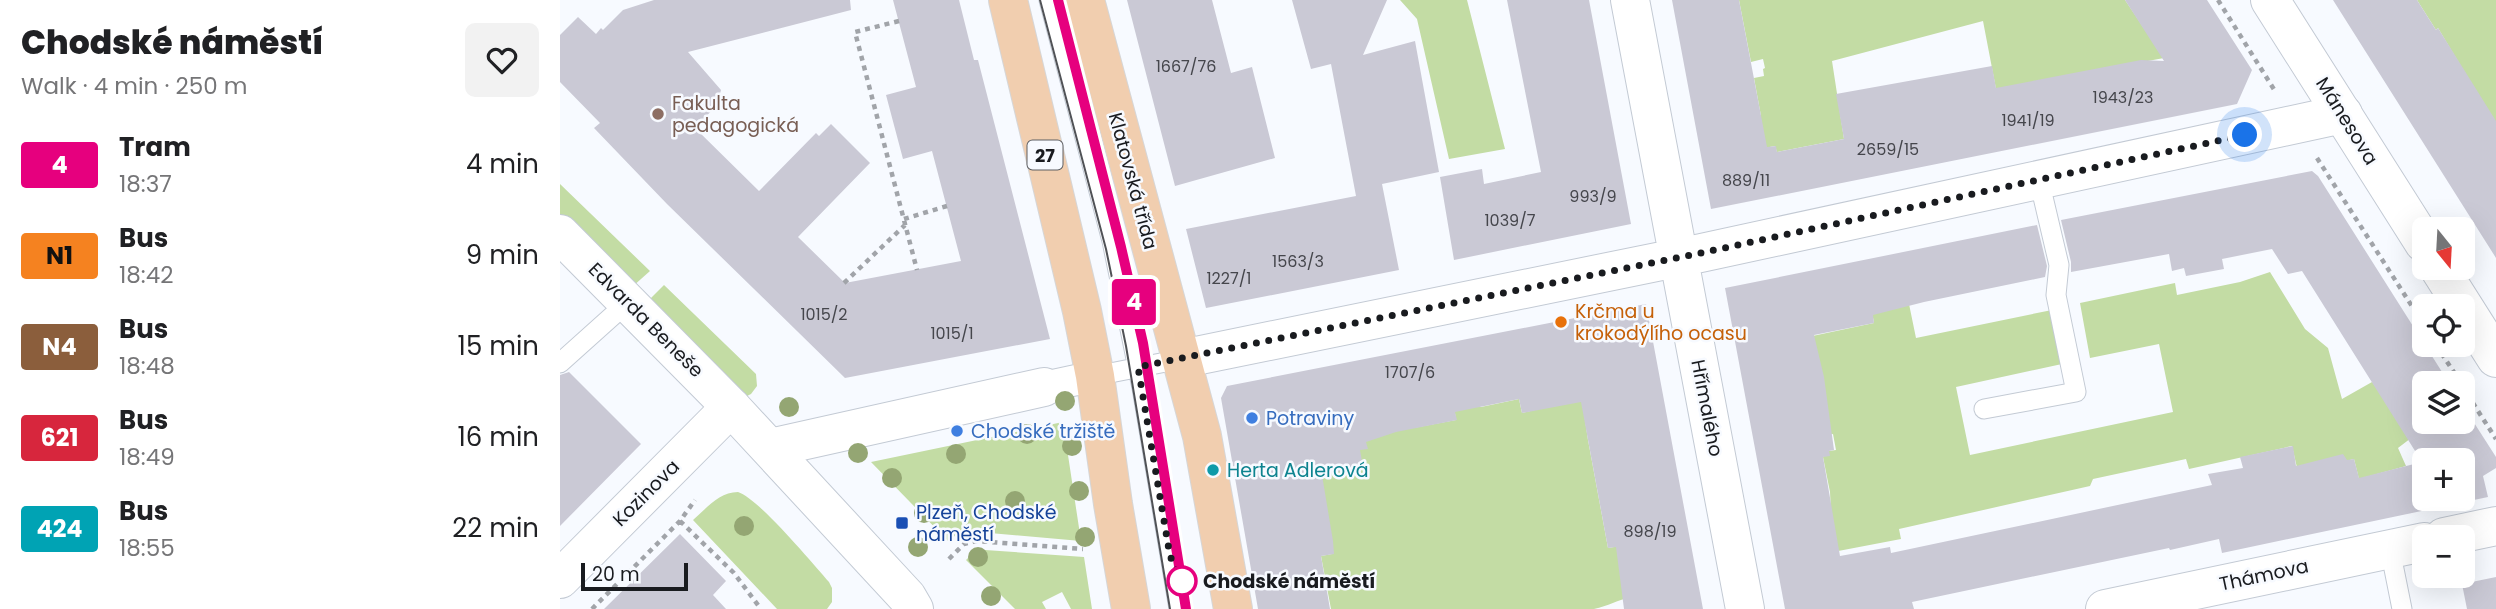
<!DOCTYPE html>
<html lang="en">
<head>
<meta charset="utf-8">
<style>
	:root { --surface:#fff; --page:#f2f2f2; --text:#202124; --muted:#757577 }
	body { margin:0; font-family:Poppins,sans-serif; background:var(--page); color:var(--text); height:100vh; display:flex; flex-direction:column; font-size:26px; white-space:nowrap }
	* { box-sizing:border-box; margin:0 }
	p { font-size:23px; color:var(--muted) }
	.icon { flex:none; width:38px; height:38px; fill:none; stroke:currentColor; stroke-width:2; stroke-linecap:round; stroke-linejoin:round }
	.map { position:relative; flex:1; overflow:hidden }
	.side { display:flex; flex-direction:column; background:var(--surface); width:560px }
	.side>* { flex:none }
	.badge { padding:0 14px; border-radius:5px; font-size:24px; line-height:46px }
	.needle { width:46px; rotate:162deg }
	.controls { position:absolute; left:1852px; top:217px; display:grid; gap:14px }
	.controls a { display:grid; place-items:center; width:63px; height:63px; border-radius:10px; background:var(--surface); box-shadow:0 7px 28px #0002; font-size:35px }
	.scale { position:absolute; left:21px; bottom:18px; width:107px; box-sizing:border-box; padding-left:7px; border:4px solid #191b1f; border-top:0; font-size:19px; line-height:24px; white-space:nowrap; color:#191b1f; -webkit-text-stroke:5px #f7faff; paint-order:stroke }
	.you { position:absolute; width:35px; height:35px; margin:-18px; border:5px solid #fff; border-radius:50%; background:#1a73e8; box-shadow:0 0 0 10px #1a73e833 }
	.map>.badge { position:absolute; translate:-50% -50%; box-shadow:0 0 0 4px #fff }
	.round { display:grid; place-items:center; flex:none; width:74px; height:74px; border-radius:10px; background:var(--page) }
	.headline { display:flex; align-items:center; justify-content:space-between; height:119px; padding:0 21px }
	h1 { font-size:33px; font-weight:800; line-height:52px }
	ul { padding:0; list-style:none }
	li { display:flex; align-items:center; gap:21px; height:91px; padding:0 21px }
	li div { flex:1 }
	li b { display:block; font-size:26px }
	li em { font-style:normal }
	li .badge { min-width:77px; font-weight:700; text-align:center }
	main { display:flex; flex:1; min-height:0 }
	.map>svg:first-child { display:block }
</style>
</head>
<body>
<main>
<section class="side">
<div class="headline"><div><h1>Chodské náměstí</h1><p>Walk · 4 min · 250 m</p></div><a class="round"><svg class="icon" aria-label="heart" viewBox="0 0 24 24"><path d="M12 20l-8-8c-3-5 5-10 8-4 3-6 11-1 8 4z"/></svg></a></div>
<ul>
<li><span class="badge" style="background:#e6007e;color:#fff">4</span><div><b>Tram</b><p>18:37</p></div><em>4 min</em></li>
<li><span class="badge" style="background:#f58220;color:#111">N1</span><div><b>Bus</b><p>18:42</p></div><em>9 min</em></li>
<li><span class="badge" style="background:#8b5e3c;color:#fff">N4</span><div><b>Bus</b><p>18:48</p></div><em>15 min</em></li>
<li><span class="badge" style="background:#d7263d;color:#fff">621</span><div><b>Bus</b><p>18:49</p></div><em>16 min</em></li>
<li><span class="badge" style="background:#00a3b4;color:#fff">424</span><div><b>Bus</b><p>18:55</p></div><em>22 min</em></li>
</ul>
</section>
<div class="map">
<svg width="1936" height="609" viewBox="0 0 1936 609">
	<rect width="100%" height="100%" fill="#f7faff"/>
	<path fill="#c3dca4" d="M840 0H907L945 149 889 159 857 19Z
		M1179 0H1565L1604 58 1436 89 1423 21 1272 61 1284 139 1217 152 1215 146 1199 149 1201 116 1194 78 1204 76 1203 69 1205 68 1203 59 1191 62Z
		M1857 0H1936V125L1878 28 1876 30Z
		M0 184 90 271 72 287 0 216Z
		M1710 272 1745 329 1768 348 1782 399 1812 382 1855 435 1838 448 1846 466 1799 479 1794 459 1738 472 1732 446 1629 469 1626 459 1533 479 1530 486 1339 529 1341 539 1273 552 1270 492 1263 457 1269 451 1276 450 1273 434 1259 436 1243 338 1314 323 1312 312 1349 304 1356 338 1492 310 1502 364 1396 387 1410 455 1613 412 1599 344 1530 358 1520 303 1615 283 1617 295 1680 282Z
		M104 285 196 374 197 386 191 394 183 398 87 302Z
		M1017 367 1028 440 1048 548 1060 546 1071 597C1058 600 1048 606 1034 609H771L761 556 772 554 741 429 853 428 896 420 894 407H921L959 399 962 413 979 409Z
		M503 422 521 541 407 531 399 533 388 541 311 462Z
		M178 492C198 498 252 563 269 582L272 588V602L267 609H217L133 520C147 508 159 492 178 492Z
		M425 550 524 557 532 609H511L502 592 482 602 486 609H455L406 560 413 553Z"/>
	<path fill="#cac9d5" fill-rule="evenodd" d="M94 0H290L291 10 128 52 161 90 157 105 135 128 199 191 256 133 259 136 271 124 310 163 238 237 285 283 401 261 372 151 343 159 326 95 356 87 333 0H399L414 60H418L490 339 285 378 107 204 34 128 40 123 0 82V35L18 17 36 34 41 28 43 30 63 10Z
		M567 0H652L671 73 692 67 715 158 615 186Z
		M732 0H827L803 55 855 41 879 172 822 184 839 270 646 308 626 229 796 196 771 64 751 69Z
		M947 0H1029L1071 224 894 260 880 177 922 169 924 184 981 172Z
		M1112 0H1179L1207 147 1216 146 1217 152 1284 139 1276 94 1432 66 1436 88 1581 60 1604 61 1565 0H1647L1692 70 1677 104 1151 209Z
		M1773 0H1857L1876 30 1878 28 1936 121V258Z
		M1752 171 1758 176 1889 383H1864V422H1902V404L1936 457V468L1923 476 1928 497 1662 553 1659 539 1610 550 1609 548 1352 602 1354 609H1225L1165 288 1477 225 1487 266 1485 277 1364 302 1313 315 1314 323 1254 335 1264 377 1274 450 1269 451 1270 456 1263 457 1280 556 1330 547 1331 553 1652 485 1648 474 1683 468 1680 457 1733 446 1736 466 1783 454 1787 460 1794 459 1799 478 1862 462 1742 271 1728 274 1712 249 1662 259 1664 269 1626 276 1624 268 1612 271 1609 254 1511 272V262L1501 220ZM1864 460H1902V499H1864Z
		M1086 304 1143 609H1064L1056 547 1048 548 1021 402 962 413 959 399 895 412 897 420 836 432 806 442 808 449 800 450 803 467 762 475 773 541 774 554 761 556 770 609H698L661 398 667 386Z
		M9 372 81 444 0 526V375Z
		M120 534 166 581 153 595 166 609H44Z
		M1936 577V609H1907L1902 584Z"/>
	<g fill="none" stroke-linecap="round" stroke-linejoin="round">
		<defs>
			<path id="service" d="M489 0 552 241 582 388 619 609
				M0 363 68 302
				M535 376 621 359
				M1424 409 1516 392 1496 295 1499 265 1479 180
				M1830 549 1842 609"/>
			<path id="pedestrian" d="M484 387 535 376"/>
			<path id="minor" d="M1070 0 1185 609
				M621 359 1141 253 1783 114
				M210 448 484 387
				M1884 537 1936 526
				M0 579 171 407
				M1545 609 1864 542"/>
			<path id="tertiary" d="M1710 0 1864 243
				M0 234 171 407 347 597 354 609
				M1879 268 1936 358"/>
			<path id="primary" d="M448 0 522 311 535 376 553 504 571 609
				M525 0 642 436 673 609"/>
		</defs>
		<use href="#service" stroke="#c3cad4" stroke-width="21"/>
		<use href="#pedestrian" stroke="#c3cad4" stroke-width="32"/>
		<use href="#minor" stroke="#c3cad4" stroke-width="40"/>
		<use href="#tertiary" stroke="#c3cad4" stroke-width="40"/>
		<use href="#primary" stroke="#d6d6d7" stroke-width="40"/>
		<path stroke="#a1a4a9" stroke-width="4.5" stroke-dasharray="5 5" stroke-linecap="butt" d="M1658 0 1715 91
			M339 21 295 32 357 270
			M1757 158 1864 325
			M344 219 387 206
			M284 283 345 225
			M1876 345 1901 383
			M1902 386 1936 439
			M120 521 174 573 201 609
			M389 559 404 544 416 541 523 549
			M32 609 120 521 135 500"/>
		<use href="#service" stroke="#fff" stroke-width="19"/>
		<use href="#pedestrian" stroke="#fff" stroke-width="30"/>
		<use href="#minor" stroke="#fff" stroke-width="38"/>
		<use href="#tertiary" stroke="#fff" stroke-width="38"/>
		<use href="#primary" stroke="#f1ceaf" stroke-width="38"/>
		<path stroke="#505256" stroke-width="2" d="M480 0 546 249 566 346 610 609
			M498 0 561 247 583 343 626 609"/>
	</g>
	<g fill="#94a673">
		<circle cx="505" cy="401" r="10"/>
		<circle cx="229" cy="407" r="10"/>
		<circle cx="467" cy="434" r="10"/>
		<circle cx="512" cy="446" r="10"/>
		<circle cx="298" cy="453" r="10"/>
		<circle cx="396" cy="454" r="10"/>
		<circle cx="332" cy="478" r="10"/>
		<circle cx="519" cy="491" r="10"/>
		<circle cx="455" cy="501" r="10"/>
		<circle cx="364" cy="513" r="10"/>
		<circle cx="184" cy="526" r="10"/>
		<circle cx="525" cy="537" r="10"/>
		<circle cx="358" cy="547" r="10"/>
		<circle cx="418" cy="557" r="10"/>
		<circle cx="431" cy="596" r="10"/>
	</g>
	<g fill="none" stroke-linecap="round" stroke-linejoin="round">
		<defs>
			<path id="line" d="M498 0 561 247 583 343 626 609"/>
		</defs>
		<use href="#line" stroke="#fff" stroke-width="16"/>
		<use href="#line" stroke="#e6007e" stroke-width="10"/>
		<path stroke="#191b1f" stroke-width="7" stroke-dasharray="0 12.6" d="M622 581 610 556 578 367 1141 253 1685 135"/>
	</g>
	<circle fill="#8d6e63" stroke="#f7faff" stroke-width="2.5" cx="98" cy="114" r="7"/>
	<circle fill="#e8710a" stroke="#f7faff" stroke-width="2.5" cx="1001" cy="322" r="7"/>
	<g fill="#3f7fe0" stroke="#f7faff" stroke-width="2.5">
		<circle cx="692" cy="418" r="7"/>
		<circle cx="397" cy="431" r="7"/>
	</g>
	<circle fill="#0f9aa8" stroke="#f7faff" stroke-width="2.5" cx="653" cy="470" r="7"/>
	<rect fill="#1a4fb4" stroke="#f7faff" stroke-width="2.5" x="335" y="516" width="14" height="14" rx="3.5"/>
	<circle fill="#fff" stroke="#e6007e" stroke-width="3.5" cx="622" cy="581" r="14"/>
	<g text-anchor="middle" dominant-baseline="central" stroke-width="5" stroke-linejoin="round" paint-order="stroke">
		<g font-size="16" fill="#45464c">
			<text x="626" y="66">1667/76</text>
			<text x="1563" y="97">1943/23</text>
			<text x="1468" y="120">1941/19</text>
			<text x="1328" y="149">2659/15</text>
			<text x="1186" y="180">889/11</text>
			<text x="1033" y="196">993/9</text>
			<text x="950" y="220">1039/7</text>
			<text x="738" y="261">1563/3</text>
			<text x="669" y="278">1227/1</text>
			<text x="264" y="314">1015/2</text>
			<text x="392" y="333">1015/1</text>
			<text x="850" y="372">1707/6</text>
			<text x="1090" y="531">898/19</text>
		</g>
		<rect fill="#f7faff" stroke="#5c5e62" stroke-width="2" x="467.5" y="140.5" width="35" height="29" rx="5"/>
		<g font-size="18" font-weight="bold" fill="#191b1f">
			<text x="485" y="155">27</text>
		</g>
		<g font-size="19" fill="#785e54" stroke="#f7faff" text-anchor="start">
			<text x="112" y="103">Fakulta<tspan x="112" dy="22">pedagogická</tspan></text>
		</g>
		<g font-size="19" fill="#191b1f" stroke="#f7faff">
			<text transform="translate(1787 121) rotate(58)">Mánesova</text>
			<text transform="translate(573 181) rotate(75)">Klatovská třída</text>
			<text transform="translate(86 320) rotate(45)">Edvarda Beneše</text>
			<text transform="translate(1147 408) rotate(79)">Hřímalého</text>
			<text transform="translate(86 493) rotate(-45)">Kozinova</text>
			<text transform="translate(1704 575) rotate(-12)">Thámova</text>
		</g>
		<g font-size="19" fill="#c56008" stroke="#f7faff" text-anchor="start">
			<text x="1015" y="311">Krčma u<tspan x="1015" dy="22">krokodýlího ocasu</tspan></text>
		</g>
		<g font-size="19" fill="#366cbe" stroke="#f7faff" text-anchor="start">
			<text x="706" y="418">Potraviny</text>
			<text x="411" y="431">Chodské tržiště</text>
		</g>
		<g font-size="19" fill="#0d838f" stroke="#f7faff" text-anchor="start">
			<text x="667" y="470">Herta Adlerová</text>
		</g>
		<g font-size="19" fill="#164399" stroke="#f7faff" text-anchor="start">
			<text x="356" y="512">Plzeň, Chodské<tspan x="356" dy="22">náměstí</tspan></text>
		</g>
		<g font-size="19" font-weight="bold" fill="#191b1f" stroke="#f7faff" text-anchor="start">
			<text x="643" y="581">Chodské náměstí</text>
		</g>
	</g>
</svg>
<div class="controls">
<a><svg class="needle" viewBox="-14 -14 28 28"><path d="M0-13l5 13h-10z" fill="#e53935"/><path d="M0 13l5-13h-10z" fill="#757577"/></svg></a>
<a><svg class="icon" aria-label="locate" viewBox="0 0 24 24"><circle cx="12" cy="12" r="6"/><path d="M12 2v4M12 18v4M2 12h4M18 12h4"/></svg></a>
<a><svg class="icon" aria-label="layers" viewBox="0 0 24 24"><path d="M12 4l9 5-9 5-9-5zM3 14l9 5 9-5"/></svg></a>
<a>+</a>
<a>−</a>
</div>
<div class="scale">20 m</div>
<div class="you" style="left:1685px;top:135px"></div>
<b class="badge" style="left:574px;top:302px;background:#e6007e;color:#fff">4</b>
</div>
</main>
</body>
</html>
